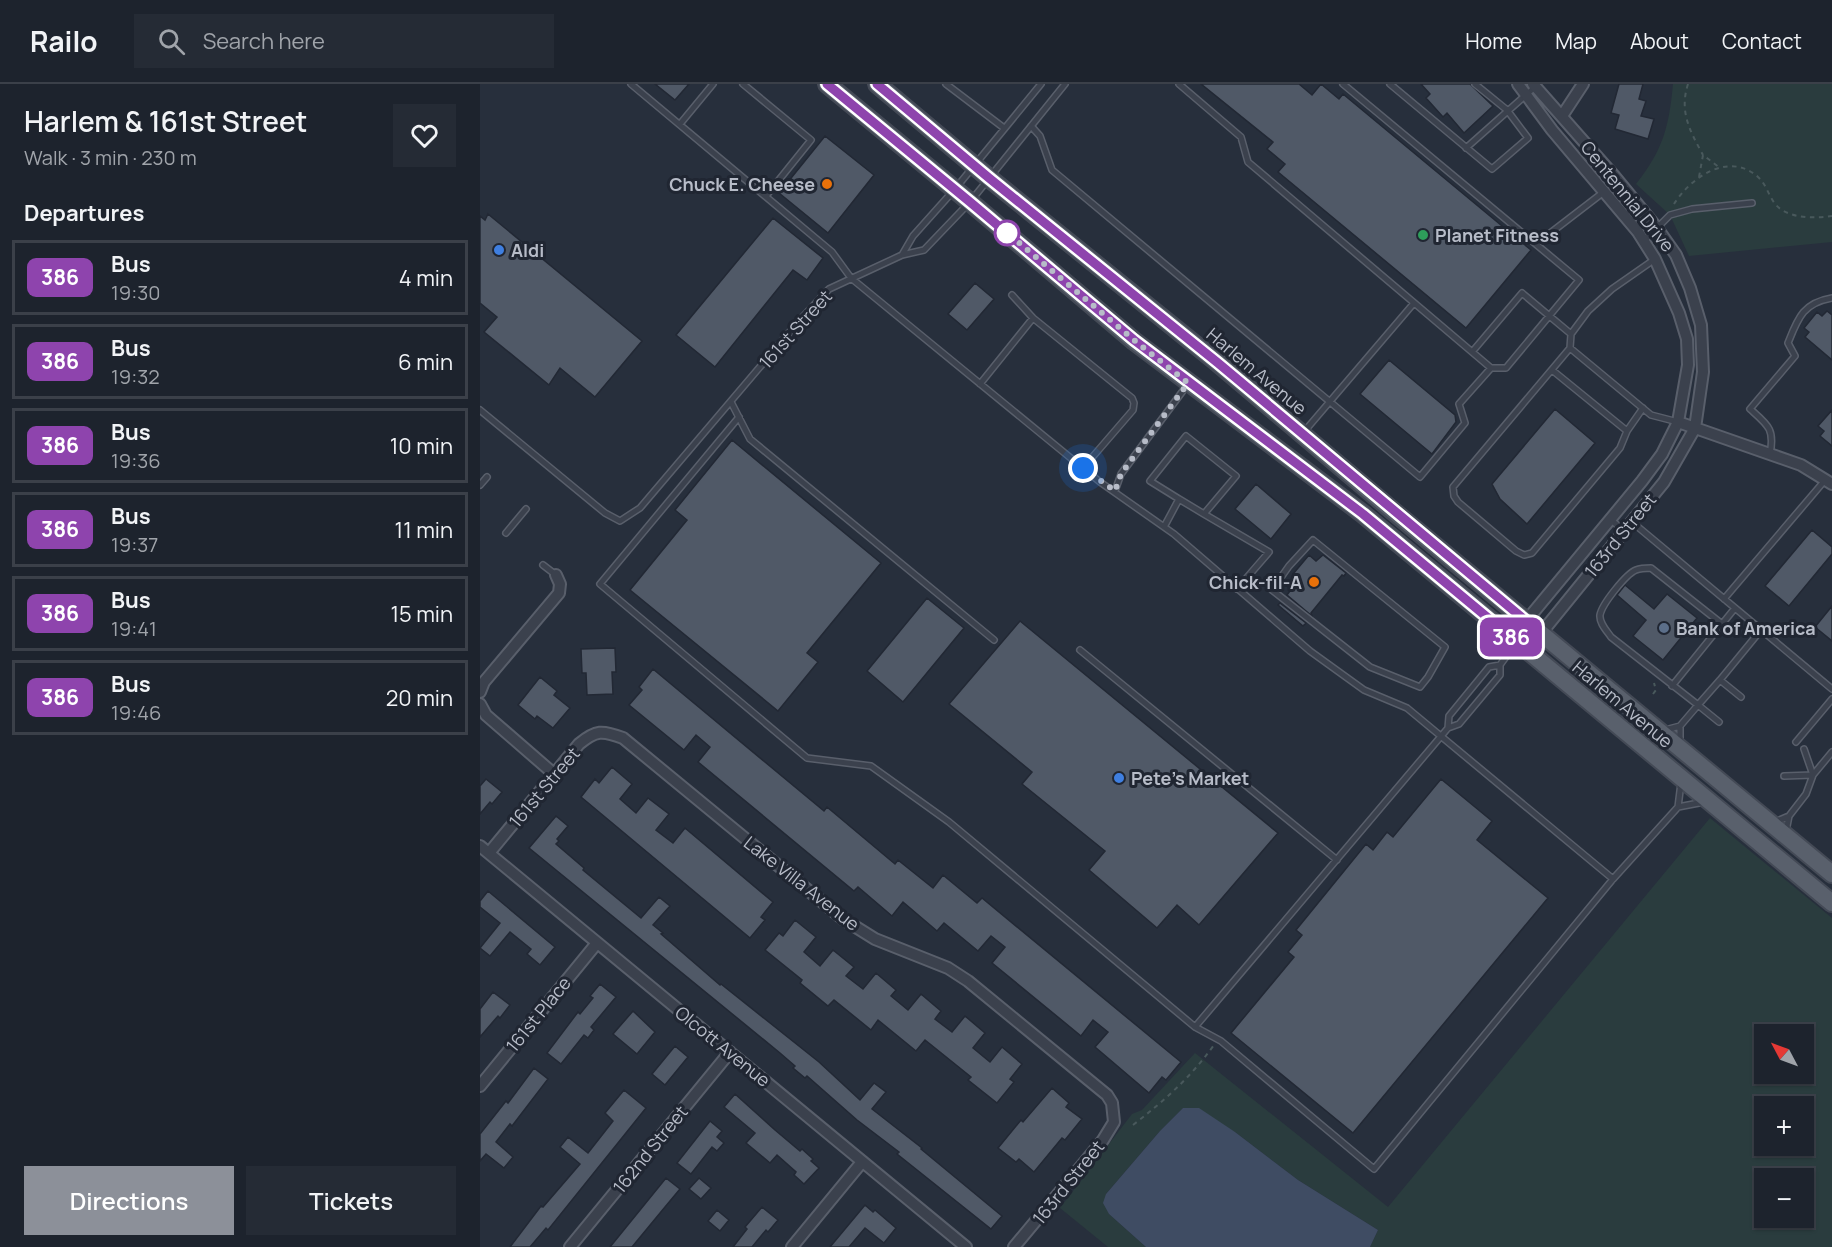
<!DOCTYPE html>
<html lang="en">
<head>
<meta charset="utf-8">
<style>
	:root { --surface:#1d232d; --page:#252b35; --text:#f1f3f6; --muted:#a0a4aa; --line:#3b4049; --accent:#8c9099 }
	body { margin:0; font-family:Manrope,sans-serif; background:var(--page); color:var(--text); height:100vh; display:flex; flex-direction:column; font-size:22px; white-space:nowrap }
	* { box-sizing:border-box; margin:0 }
	p { font-size:20px; color:var(--muted) }
	.icon { flex:none; width:33px; height:33px; fill:none; stroke:currentColor; stroke-width:2; stroke-linecap:round; stroke-linejoin:round }
	.map { position:relative; flex:1; overflow:hidden }
	.drawer { display:flex; flex-direction:column; background:var(--surface); width:480px }
	.drawer>* { flex:none }
	.badge { padding:0 12px; border-radius:9px; font-size:21px; line-height:39px }
	.needle { width:39px; rotate:311deg }
	.controls { position:absolute; left:1274px; top:940px; display:grid; gap:12px }
	.controls a { display:grid; place-items:center; width:60px; height:60px; border-radius:0px; background:var(--surface); box-shadow:0 2px 4px #0004,0 0 0 2px var(--line); font-size:30px }
	.you { position:absolute; width:30px; height:30px; margin:-15px; border:4px solid #fff; border-radius:50%; background:#1a73e8; box-shadow:0 0 0 9px #1a73e833 }
	.map>.badge { position:absolute; translate:-50% -50%; box-shadow:0 0 0 3px #fff }
	h2 { padding:0 24px; font-size:22px; line-height:54px }
	.round { display:grid; place-items:center; flex:none; width:63px; height:63px; border-radius:0px; background:var(--page) }
	.headline { display:flex; align-items:center; justify-content:space-between; height:102px; padding:0 24px }
	h1 { font-size:28px; font-weight:600; line-height:45px }
	.button { display:flex; gap:12px; margin-top:auto; padding:12px 24px }
	.button a { flex:1; height:69px; border-radius:0px; background:var(--accent); color:#fff; font-size:24px; font-weight:600; line-height:69px; text-align:center }
	.button a+a { background:var(--page); color:var(--text) }
	ul { padding:0; list-style:none }
	li { display:flex; align-items:center; gap:18px; height:75px; margin:0 12px 9px; padding:0 12px; border:3px solid var(--line); border-radius:0px }
	li div { flex:1 }
	li b { display:block; font-size:22px }
	li em { font-style:normal }
	li .badge { min-width:66px; font-weight:700; text-align:center }
	header { display:flex; align-items:center; gap:36px; box-sizing:border-box; height:84px; padding:0 30px; background:var(--surface); border-bottom:2px solid var(--line) }
	header strong { font-size:28px }
	nav { display:flex; gap:33px; margin-inline-start:auto; font-size:21px }
	.search { width:420px; height:54px; background:var(--page); display:flex; align-items:center; gap:15px; box-sizing:border-box; padding:0 21px; border-radius:0px; color:var(--muted); font-size:22px }
	main { display:flex; flex:1; min-height:0 }
	.map>svg:first-child { display:block }
</style>
</head>
<body>
<header>
<strong>Railo</strong>
<div class="search"><svg class="icon" aria-label="search" viewBox="0 0 24 24"><circle cx="10" cy="10" r="6"/><path d="M15 15l6 6"/></svg>Search here</div>
<nav><a>Home</a><a>Map</a><a>About</a><a>Contact</a></nav>
</header>
<main>
<section class="drawer">
<div class="headline"><div><h1>Harlem &amp; 161st Street</h1><p>Walk · 3 min · 230 m</p></div><a class="round"><svg class="icon" aria-label="heart" viewBox="0 0 24 24"><path d="M12 20l-8-8c-3-5 5-10 8-4 3-6 11-1 8 4z"/></svg></a></div>
<h2>Departures</h2>
<ul>
<li><span class="badge" style="background:#8e44ad;color:#fff">386</span><div><b>Bus</b><p>19:30</p></div><em>4 min</em></li>
<li><span class="badge" style="background:#8e44ad;color:#fff">386</span><div><b>Bus</b><p>19:32</p></div><em>6 min</em></li>
<li><span class="badge" style="background:#8e44ad;color:#fff">386</span><div><b>Bus</b><p>19:36</p></div><em>10 min</em></li>
<li><span class="badge" style="background:#8e44ad;color:#fff">386</span><div><b>Bus</b><p>19:37</p></div><em>11 min</em></li>
<li><span class="badge" style="background:#8e44ad;color:#fff">386</span><div><b>Bus</b><p>19:41</p></div><em>15 min</em></li>
<li><span class="badge" style="background:#8e44ad;color:#fff">386</span><div><b>Bus</b><p>19:46</p></div><em>20 min</em></li>
</ul>
<div class="button"><a>Directions</a><a>Tickets</a></div>
</section>
<div class="map">
<svg width="1352" height="1163" viewBox="0 0 1352 1163">
	<rect width="100%" height="100%" fill="#272f3c"/>
	<path fill="#2a3c3e" fill-rule="evenodd" d="M1193 0H1352V158L1209 172 1190 131 1156 100C1183 66 1189 43 1193 0Z
		M1230 734 1352 834V1163H890L898 1146 818 1096 755 1048 703 1024 680 1047 626 1110 629 1130 666 1163H628L580 1124 652 1030 662 1026 715 969 908 1123ZM1284 951H1323V990H1284ZM1284 1023H1323V1062H1284ZM1284 1095H1323V1134H1284Z"/>
	<path fill="#3f4c63" d="M703 1024H719L755 1048 818 1096 898 1146 890 1163H666L629 1130 623 1119 626 1110 680 1047Z"/>
	<path fill="#505967" stroke="#222834" stroke-width="1.5" d="M175 0H209L195 16Z
		M721 0H819L832 11 841 0 859 15 863 10 1051 166 986 244 798 88 805 80 787 65 793 58Z
		M941 0H990L1013 22 984 49 967 29 963 33 946 14 950 10Z
		M1139 0H1163L1159 15 1166 17 1161 32 1174 35 1168 55 1135 45 1139 31 1131 29Z
		M345 52 394 91 348 149 299 109Z
		M8 130 162 257 115 313 80 284 69 301 4 248 17 233 0 219V132L5 136Z
		M293 134 343 174 327 196 313 186 235 283 196 251Z
		M495 199 514 215 487 246 468 230Z
		M1347 227 1352 231V276L1325 253 1329 248 1324 244 1337 228 1342 232Z
		M909 276 975 331 976 338 952 370 880 310Z
		M1075 325 1115 359 1047 440 1020 415 1012 400Z
		M1352 326V362L1340 352 1344 347 1338 342Z
		M252 356 401 479 327 569 338 578 298 627 150 506 207 436 195 426Z
		M776 400 811 430 791 455 755 425Z
		M1332 446 1352 463V470L1309 522 1285 502Z
		M829 471 836 477 843 471 866 489 864 492 862 491 831 529 832 532 807 511 810 507 808 503 817 493 813 490Z
		M1145 501 1174 525 1187 510 1217 534 1183 576 1153 552 1166 536 1137 511Z
		M447 514 484 544 423 618 387 587Z
		M800 519 826 539 823 542 798 521Z
		M1352 522V557L1335 543Z
		M540 537 798 749 719 841 697 821 677 844 609 786 625 767 542 700 552 688 469 620Z
		M135 564 136 588H132L133 610 107 611 106 589H102L101 565Z
		M173 585 344 727 347 723 415 780 418 776 453 804 463 791 497 819 502 814 701 978 686 996 682 993 669 1009 615 963 628 948 613 936 601 952 512 879 525 863 511 852 498 867 464 839 457 847 423 818 412 832 378 803 374 807 218 678 230 663 216 651 204 666 149 621 162 606 159 603Z
		M60 593 77 607 74 611 90 624 73 644 57 632 55 635 38 621Z
		M132 683 152 700 140 715 156 729 168 714 189 730 176 746 193 759 205 744 293 818 281 833 285 836 270 854 101 713 115 695 119 699Z
		M6 695 22 708 12 720 10 718 0 730V702Z
		M961 695 1012 737 997 756 1068 814 873 1049 751 949 814 873 808 868 822 851 816 846 886 760 893 766 907 748 913 753Z
		M76 732 88 742 77 755 79 757 76 760 104 784 103 786 161 834 179 813 190 822 173 841 183 849 181 850 240 901 241 900 339 978 380 1016 394 999 406 1008 392 1025 442 1064 441 1065 522 1132 511 1145 417 1070 419 1068 377 1036 327 992 325 994 313 984 315 982 300 969 49 764Z
		M8 807 75 863 60 881 47 870 51 865 30 848 10 872 0 864 20 839 0 823V817Z
		M315 836 336 853 324 868 340 882 353 866 374 883 366 892 383 905 396 889 416 906 411 912 428 926 441 910 461 927 455 935 472 948 485 932 505 949 493 964 510 978 522 963 542 980 530 995 534 998 517 1019 488 996 491 993 445 956 436 967 398 936 391 946 354 916 348 922 320 899 322 896 285 866 299 849 303 852Z
		M120 900 136 913 111 943 114 946 108 954 104 951 81 980 67 969 98 928 100 930 113 914 110 912Z
		M13 908 30 921 20 934 18 932 0 953V925Z
		M153 927 175 948 157 970 133 950Z
		M195 962 208 973 185 1001 172 990Z
		M54 984 68 995 32 1042 30 1040 16 1058 33 1073 24 1084 6 1070 0 1077V1050L26 1017 28 1019Z
		M572 1004 589 1019 586 1023 602 1035 585 1056 582 1054 554 1088 539 1075 536 1078 518 1064 541 1036 543 1038Z
		M144 1006 166 1024 68 1146 66 1144 50 1163H30L61 1122 63 1123 100 1080 80 1063 88 1053 108 1069 133 1037 125 1029Z
		M255 1010 295 1046 320 1067 322 1065 333 1075 331 1077 339 1084 324 1100 314 1091 316 1088 297 1071 290 1079 266 1059 275 1049 244 1023Z
		M230 1037 242 1047 237 1053 244 1059 237 1067 232 1063 211 1090 197 1079Z
		M186 1094 200 1105 185 1123 152 1163H130Z
		M219 1094 231 1104 221 1115 209 1105Z
		M385 1121 393 1128 395 1126 416 1144 404 1159 385 1144 369 1163H350Z
		M282 1123 298 1136 288 1148 286 1146 272 1163H253L267 1145 265 1143Z
		M237 1126 249 1136 240 1147 228 1137Z"/>
	<g fill="none" stroke-linecap="round" stroke-linejoin="round">
		<defs>
			<path id="lane" d="M151 0 352 168 371 194 620 398 694 450 830 567 884 606 927 624 1133 795 894 1085 741 957 715 943 469 738 391 682 327 674 120 500 259 333
				M263 0 331 56 286 112
				M466 0 524 44
				M863 0 1099 196 1026 284H1011
				M910 0 1012 85 1048 54 1027 26 995 0
				M200 40 233 0
				M551 42 560 52 572 86 940 393 985 339 979 320 1011 284 768 78 761 53 699 0
				M986 64 1055 3
				M1164 157 1190 131 1212 125 1272 119
				M1056 160 1125 107
				M422 171 433 152 475 105 561 0
				M532 211 553 234
				M1090 264 1091 250 1108 227 1132 205 1175 175
				M992 268 1042 209 1091 250
				M1072 286 1147 347
				M500 300 553 234 652 314 654 319 653 326 603 384
				M251 318 270 355 514 556
				M1163 324 1147 347 1140 364 1052 469 1044 471 1036 467 978 418 974 412 973 403 1090 264 1171 331 1198 338
				M0 326 125 429 140 437 160 424 319 237 349 205 422 171 444 166 490 118 585 0
				M823 349 934 219
				M1290 370C1295 345 1288 341 1270 325L1315 272 1308 259C1318 234 1323 219 1352 214
				M0 401 7 393
				M635 407 641 390 708 300
				M699 415 724 430
				M1130 435 1144 447
				M1152 438 1352 605
				M684 443 699 415 670 397 706 352 756 392 724 430 789 468 757 505
				M26 449 46 425
				M833 456 965 563 948 593 940 603 890 583 792 506 809 482Z
				M63 481 76 491
				M1244 515 1346 395
				M1242 540 1171 484C1166 484 1161 484 1156 486 1146 490 1122 520 1120 531 1119 539 1127 547 1131 553L1218 621 1240 596 1261 613
				M600 566 857 776
				M1240 596 1281 546
				M1192 602 1255 524
				M1200 642 1218 621 1239 638
				M968 644 969 632 1009 583 1020 581
				M1185 646 1200 642V659
				M1316 658 1352 615
				M1304 692 1333 691 1324 665
				M1201 699 1198 723 1224 718
				M1309 732 1326 710 1333 691 1352 668
				M1295 738 1309 732 1306 747
				M1133 795 1198 723
				M715 943 968 644 979 640 1020 591V581L1036 559"/>
			<path id="street" d="M1082 32 1103 0
				M1198 338 1321 381 1352 400
				M1052 542H1067L1184 398 1215 344 1223 288 1221 241 1210 204 1196 171 1177 144 1135 93 1053 0
				M1037 558 1052 542V530L1162 397 1182 370 1198 338 1208 281 1207 255 1199 229 1175 175 1158 148 1072 46 1038 0
				M0 608 4 598 79 509 80 500 76 491
				M0 620 6 631 74 690
				M0 762 486 1163
				M9 769 99 660C116 646 122 646 143 654L363 835 395 855 468 884 488 897 627 1011 632 1019 634 1038 623 1056 534 1163
				M0 1002 117 859
				M90 1163 250 968
				M312 1163 382 1078"/>
			<path id="primary" d="M347 0 490 118 654 257 883 430 1352 819
				M397 0 509 94 738 279 907 422 1352 790"/>
		</defs>
		<use href="#lane" stroke="#595f6b" stroke-width="8"/>
		<use href="#street" stroke="#595f6b" stroke-width="14"/>
		<use href="#primary" stroke="#444a56" stroke-width="20"/>
		<path stroke="#49595c" stroke-width="2" stroke-dasharray="4.5 4.5" stroke-linecap="butt" d="M1208 0C1199 28 1210 47 1223 71
			M1219 93 1223 71 1240 84
			M1194 120C1211 93 1249 67 1278 93 1289 103 1289 118 1302 126 1317 135 1336 134 1352 132
			M1173 610 1176 606 1174 599
			M653 1041C685 1016 710 994 734 961"/>
		<use href="#lane" stroke="#3b414d" stroke-width="5"/>
		<use href="#street" stroke="#3b414d" stroke-width="10"/>
		<use href="#primary" stroke="#59606c" stroke-width="16"/>
	</g>
	<g fill="none" stroke-linecap="round" stroke-linejoin="round">
		<defs>
			<path id="line" d="M347 0 490 118 654 256 883 430 1037 558 1052 542 738 279 509 94 397 0"/>
		</defs>
		<use href="#line" stroke="#fff" stroke-width="14"/>
		<use href="#line" stroke="#8e44ad" stroke-width="9"/>
		<path stroke="#b7bcc8" stroke-width="6" stroke-dasharray="0 10.8" d="M527 149 525 147 654 256 708 299 641 390 635 407 603 384"/>
	</g>
	<g fill="#e8710a" stroke="#202632" stroke-width="2">
		<circle cx="347" cy="100" r="6"/>
		<circle cx="834" cy="498" r="6"/>
	</g>
	<circle fill="#fff" stroke="#8e44ad" stroke-width="3" cx="527" cy="149" r="12"/>
	<circle fill="#2e9e5b" stroke="#202632" stroke-width="2" cx="943" cy="151" r="6"/>
	<g fill="#3f7fe0" stroke="#202632" stroke-width="2">
		<circle cx="19" cy="166" r="6"/>
		<circle cx="639" cy="694" r="6"/>
	</g>
	<circle fill="#5c6f8a" stroke="#202632" stroke-width="2" cx="1184" cy="544" r="6"/>
	<g text-anchor="middle" dominant-baseline="central" stroke-width="6" stroke-linejoin="round" paint-order="stroke">
		<g font-size="18" font-weight="bold" fill="#b7bcc8" stroke="#202632" text-anchor="start">
			<text x="335" y="100" text-anchor="end">Chuck E. Cheese</text>
			<text x="955" y="151">Planet Fitness</text>
			<text x="31" y="166">Aldi</text>
			<text x="822" y="498" text-anchor="end">Chick-fil-A</text>
			<text x="1196" y="544">Bank of America</text>
			<text x="651" y="694">Pete's Market</text>
		</g>
		<g font-size="18" fill="#b7bcc8" stroke="#202632">
			<text transform="translate(1148 112) rotate(51)">Centennial Drive</text>
			<text transform="translate(315 245) rotate(-48)">161st Street</text>
			<text transform="translate(777 287) rotate(40)">Harlem Avenue</text>
			<text transform="translate(1140 451) rotate(-51)">163rd Street</text>
			<text transform="translate(1143 620) rotate(40)">Harlem Avenue</text>
			<text transform="translate(64 703) rotate(-50)">161st Street</text>
			<text transform="translate(322 799) rotate(38)">Lake Villa Avenue</text>
			<text transform="translate(58 930) rotate(-51)">161st Place</text>
			<text transform="translate(243 962) rotate(39)">Olcott Avenue</text>
			<text transform="translate(170 1065) rotate(-51)">162nd Street</text>
			<text transform="translate(588 1098) rotate(-51)">163rd Street</text>
		</g>
	</g>
</svg>
<div class="controls">
<a><svg class="needle" viewBox="-14 -14 28 28"><path d="M0-13l5 13h-10z" fill="#e53935"/><path d="M0 13l5-13h-10z" fill="#a0a4aa"/></svg></a>
<a>+</a>
<a>−</a>
</div>
<div class="you" style="left:603px;top:384px"></div>
<b class="badge" style="left:1031px;top:553px;background:#8e44ad;color:#fff">386</b>
</div>
</main>
</body>
</html>
